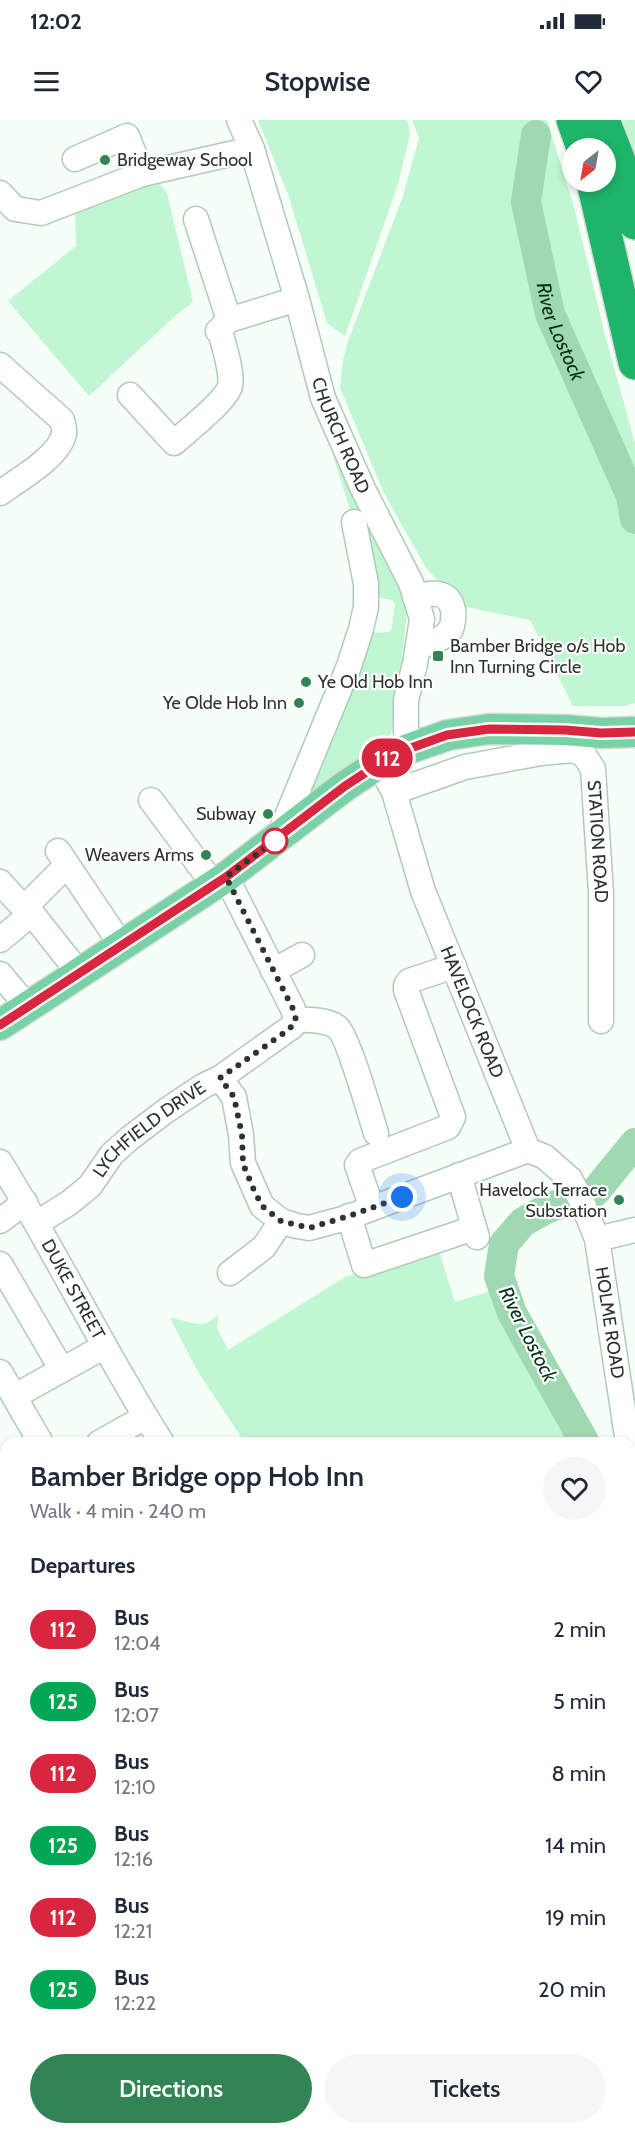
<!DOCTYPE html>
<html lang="en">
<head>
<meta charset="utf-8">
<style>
	:root { --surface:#fff; --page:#f6f6f7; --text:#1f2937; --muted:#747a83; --accent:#338455 }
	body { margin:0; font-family:Cabin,sans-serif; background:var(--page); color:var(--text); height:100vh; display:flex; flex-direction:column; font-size:22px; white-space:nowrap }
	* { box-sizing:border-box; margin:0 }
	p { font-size:20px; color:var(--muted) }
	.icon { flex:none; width:33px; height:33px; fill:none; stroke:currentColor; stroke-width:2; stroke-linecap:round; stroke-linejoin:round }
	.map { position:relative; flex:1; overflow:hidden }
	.panel { position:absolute; left:0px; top:1317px; width:636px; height:698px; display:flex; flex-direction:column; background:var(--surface); border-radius:18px 18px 0 0; box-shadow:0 3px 9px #0003 }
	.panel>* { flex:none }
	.badge { padding:0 12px; border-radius:20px; font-size:21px; line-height:39px }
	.needle { width:39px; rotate:211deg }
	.controls { position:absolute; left:562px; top:18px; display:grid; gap:12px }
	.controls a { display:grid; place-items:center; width:54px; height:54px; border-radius:50%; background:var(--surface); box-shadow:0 3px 9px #0003; font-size:30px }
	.you { position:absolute; width:30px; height:30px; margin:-15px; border:4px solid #fff; border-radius:50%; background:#1a73e8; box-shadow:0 0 0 9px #1a73e833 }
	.map>.badge { position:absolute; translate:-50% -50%; box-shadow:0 0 0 3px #fff }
	h2 { padding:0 30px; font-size:22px; line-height:54px }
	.round { display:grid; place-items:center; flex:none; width:63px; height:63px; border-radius:32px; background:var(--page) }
	.headline { display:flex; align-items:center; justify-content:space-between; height:102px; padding:0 30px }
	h1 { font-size:28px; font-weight:600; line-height:45px }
	.button { display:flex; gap:12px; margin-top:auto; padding:12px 30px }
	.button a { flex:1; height:69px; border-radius:36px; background:var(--accent); color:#fff; font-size:24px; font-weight:600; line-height:69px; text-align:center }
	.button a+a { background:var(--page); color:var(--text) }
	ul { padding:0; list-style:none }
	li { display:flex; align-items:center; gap:18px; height:72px; padding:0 30px }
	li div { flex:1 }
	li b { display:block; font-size:22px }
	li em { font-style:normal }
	li .badge { min-width:66px; font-weight:700; text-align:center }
	.status { display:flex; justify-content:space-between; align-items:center; height:42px; padding:0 30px; background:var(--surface); direction:ltr }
	.status svg { height:16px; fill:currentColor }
	header { display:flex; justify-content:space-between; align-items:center; height:78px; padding:0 30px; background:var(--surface); font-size:27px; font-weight:600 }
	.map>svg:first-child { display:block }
</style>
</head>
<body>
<div class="status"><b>12:02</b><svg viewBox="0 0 49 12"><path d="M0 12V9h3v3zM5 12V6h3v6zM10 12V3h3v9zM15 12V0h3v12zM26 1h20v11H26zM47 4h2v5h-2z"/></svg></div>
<header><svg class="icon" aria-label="menu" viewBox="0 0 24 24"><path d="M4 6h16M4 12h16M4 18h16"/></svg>Stopwise<svg class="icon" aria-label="heart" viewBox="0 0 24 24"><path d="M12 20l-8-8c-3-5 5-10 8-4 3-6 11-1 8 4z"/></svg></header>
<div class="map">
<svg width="635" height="2014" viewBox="0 0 635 2014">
	<rect width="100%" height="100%" fill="#f5fef7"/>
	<path fill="#c0f7d2" d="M258 0H407L408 2 410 14 398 64 345 216 327 203 288 74Z
		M412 0H547L574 87 606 219 635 323V583L625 586H573L530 500 461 486 426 448 384 373 340 268 343 240 347 224 403 76 419 18Z
		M618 0H635V62Z
		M156 59 167 73 193 182 176 195 89 276 8 181 76 126 75 89Z
		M336 334 397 453 407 492 395 599 391 613 384 621 314 674 307 670 367 514C376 511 383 514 391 511L395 484 392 480 377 477 333 335Z
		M439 1131 455 1182 503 1167 512 1193 585 1323H245L197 1250 170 1198C192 1200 200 1212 218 1195L217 1208 228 1230 345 1157Z
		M630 1537 635 1541V1990H630Z
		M220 2008H447V2009L446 2014H217Z"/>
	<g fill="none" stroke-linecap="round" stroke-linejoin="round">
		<g stroke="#a0d8b2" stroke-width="30">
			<path id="s1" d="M536 15 526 82 550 194 631 376 635 399"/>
			<path d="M585 1323 512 1193 499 1156 504 1124 523 1102 548 1088 595 1072 635 1023"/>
			<path d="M630 1537 635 1541"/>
		</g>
		<defs>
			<g id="minor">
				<path id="s2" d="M239 0 252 29 297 179 323 278 363 369 411 463 422 499 415 544 406 580V612L411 627"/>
				<path d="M75 39 127 16 142 54"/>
				<path d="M0 73 15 89 41 93 142 54 252 29"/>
				<path d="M196 99 229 200"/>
				<path d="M218 211 229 200 297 179"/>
				<path d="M0 245 62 300C63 305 65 310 64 314 59 337 18 360 0 373"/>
				<path d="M130 275 174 323C187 311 226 281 230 266 233 252 223 224 220 210"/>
				<path d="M415 477C431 472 449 470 453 490 454 495 453 504 451 509 443 520 430 523 418 527"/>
				<path id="s3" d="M378 643 394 672 423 771 528 1030 545 1037 570 1059 583 1084 597 1119 628 1323"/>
				<path id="s4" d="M394 672 465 647 541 633 573 630 584 635 593 649 601 773V901"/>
				<path d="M151 680 214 765"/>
				<path d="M278 718 349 546 361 509 366 487V464L354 402"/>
				<path d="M58 731 122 826"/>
				<path d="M226 757 293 889 296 900C307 899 327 900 337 907 348 916 370 994 376 1013"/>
				<path d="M0 762 19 783 26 786 79 853"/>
				<path d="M26 786 67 745"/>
				<path d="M0 820 32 793"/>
				<path d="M273 851 302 835"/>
				<path d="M0 854 27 886"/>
				<path d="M220 958 234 977 241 1015 243 1043 262 1086 281 1101 297 1106 309 1108 346 1098 528 1030"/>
				<path id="s5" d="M0 1042C57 1134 104 1232 162 1323"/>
				<path d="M459 1055 477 1117"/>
				<path d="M372 1088 357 1045 360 1041 448 1007 453 997 406 870V865L409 861 454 846"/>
				<path d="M349 1096 364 1145 474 1108"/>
				<path d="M0 1101 25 1082"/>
				<path id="s6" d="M37 1103 69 1083 90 1066 112 1034 130 1018 167 990 203 966 220 958 283 913 293 906 296 900"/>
				<path d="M597 1119 635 1110"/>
				<path d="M0 1144 62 1250"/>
				<path d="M230 1153 264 1127 281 1101"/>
				<path d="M0 1252 41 1323"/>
				<path d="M15 1276 105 1226"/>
				<path d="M99 1323 145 1297"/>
				<path d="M630 1337 635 1363"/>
				<path d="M6 1409 3 1418 6 1423"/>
				<path d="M0 1490 6 1487"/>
				<path d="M0 1661 6 1658"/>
				<path d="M0 1836 6 1833"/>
				<path d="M28 2014 32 2008"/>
			</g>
			<path id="major" d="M0 905 226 757 345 666 394 634 448 615 489 609 565 610 601 613 635 612"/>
			<path id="highway" d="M573 0 583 28
				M603 0 619 41 635 103
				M593 62 635 243"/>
		</defs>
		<use href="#minor" stroke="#b2cab9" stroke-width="27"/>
		<use href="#major" stroke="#d9dbd9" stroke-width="33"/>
		<use href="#highway" stroke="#d9dbd9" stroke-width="36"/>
		<use href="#minor" stroke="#fff" stroke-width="24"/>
		<use href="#major" stroke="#78d2a6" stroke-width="30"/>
		<use href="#highway" stroke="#1eb46a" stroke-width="33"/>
	</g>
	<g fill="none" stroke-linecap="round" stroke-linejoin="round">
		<defs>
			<path id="line" d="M0 905 226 757 345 666 394 634 447 615 489 609 565 610 601 613 635 612"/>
		</defs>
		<use href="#line" stroke="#fff" stroke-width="14"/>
		<use href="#line" stroke="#d7263d" stroke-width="9"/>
		<path stroke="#2b352e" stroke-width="6" stroke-dasharray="0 10.8" d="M275 721 278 718 226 757 293 889 296 900 292 906 284 913 220 958 234 977 242 1015 243 1044 254 1070 262 1086 281 1101 309 1108 349 1096 402 1077"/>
	</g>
	<g fill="#338455" stroke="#fff" stroke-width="2">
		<circle cx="105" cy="40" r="6"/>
		<rect x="432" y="530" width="12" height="12" rx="3"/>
		<circle cx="306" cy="562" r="6"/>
		<circle cx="299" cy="583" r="6"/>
		<circle cx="268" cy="694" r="6"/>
		<circle cx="206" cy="735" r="6"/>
		<circle cx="619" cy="1080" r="6"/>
	</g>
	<circle fill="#fff" stroke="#d7263d" stroke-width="3" cx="275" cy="721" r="12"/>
	<g text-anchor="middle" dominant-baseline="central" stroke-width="4.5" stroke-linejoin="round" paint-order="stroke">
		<g font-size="18" fill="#2b352e" stroke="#fff" text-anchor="end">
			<text x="117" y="40" text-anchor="start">Bridgeway School</text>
			<text x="450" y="526" text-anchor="start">Bamber Bridge o/s Hob<tspan x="450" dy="21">Inn Turning Circle</tspan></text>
			<text x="318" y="562" text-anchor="start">Ye Old Hob Inn</text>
			<text x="287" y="583">Ye Olde Hob Inn</text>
			<text x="256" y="694">Subway</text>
			<text x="194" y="735">Weavers Arms</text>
			<text x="607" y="1070">Havelock Terrace<tspan x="607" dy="21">Substation</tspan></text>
		</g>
		<g font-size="18" fill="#2b352e" stroke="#fff">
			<text stroke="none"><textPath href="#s2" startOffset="332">CHURCH ROAD</textPath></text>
			<text stroke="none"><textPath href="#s4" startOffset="286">STATION ROAD</textPath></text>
			<text stroke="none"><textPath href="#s3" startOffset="267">HAVELOCK ROAD</textPath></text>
			<text stroke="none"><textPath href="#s6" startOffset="148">LYCHFIELD DRIVE</textPath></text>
			<text stroke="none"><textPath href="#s5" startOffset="147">DUKE STREET</textPath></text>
			<text stroke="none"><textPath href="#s3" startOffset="618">HOLME ROAD</textPath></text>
		</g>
		<g font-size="20" font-style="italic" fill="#04321a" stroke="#fff">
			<text stroke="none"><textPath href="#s1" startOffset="202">River Lostock</textPath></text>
			<text transform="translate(528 1214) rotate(63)">River Lostock</text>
		</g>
	</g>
</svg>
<div class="controls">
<a><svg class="needle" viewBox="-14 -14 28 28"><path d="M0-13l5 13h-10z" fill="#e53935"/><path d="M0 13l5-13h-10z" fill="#747a83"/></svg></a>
</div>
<div class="you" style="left:402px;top:1077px"></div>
<b class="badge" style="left:387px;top:638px;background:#d7263d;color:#fff">112</b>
<section class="panel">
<div class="headline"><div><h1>Bamber Bridge opp Hob Inn</h1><p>Walk · 4 min · 240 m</p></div><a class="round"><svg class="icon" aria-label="heart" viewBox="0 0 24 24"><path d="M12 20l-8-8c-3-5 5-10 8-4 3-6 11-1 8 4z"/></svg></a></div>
<h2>Departures</h2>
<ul>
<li><span class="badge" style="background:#d7263d;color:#fff">112</span><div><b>Bus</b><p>12:04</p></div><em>2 min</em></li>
<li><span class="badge" style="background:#00a651;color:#fff">125</span><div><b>Bus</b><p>12:07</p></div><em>5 min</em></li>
<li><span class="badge" style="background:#d7263d;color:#fff">112</span><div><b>Bus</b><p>12:10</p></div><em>8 min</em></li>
<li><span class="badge" style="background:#00a651;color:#fff">125</span><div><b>Bus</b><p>12:16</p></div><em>14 min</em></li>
<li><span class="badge" style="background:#d7263d;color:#fff">112</span><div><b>Bus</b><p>12:21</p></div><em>19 min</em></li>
<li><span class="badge" style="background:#00a651;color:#fff">125</span><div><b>Bus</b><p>12:22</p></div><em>20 min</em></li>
</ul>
<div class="button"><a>Directions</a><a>Tickets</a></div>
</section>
</div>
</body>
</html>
